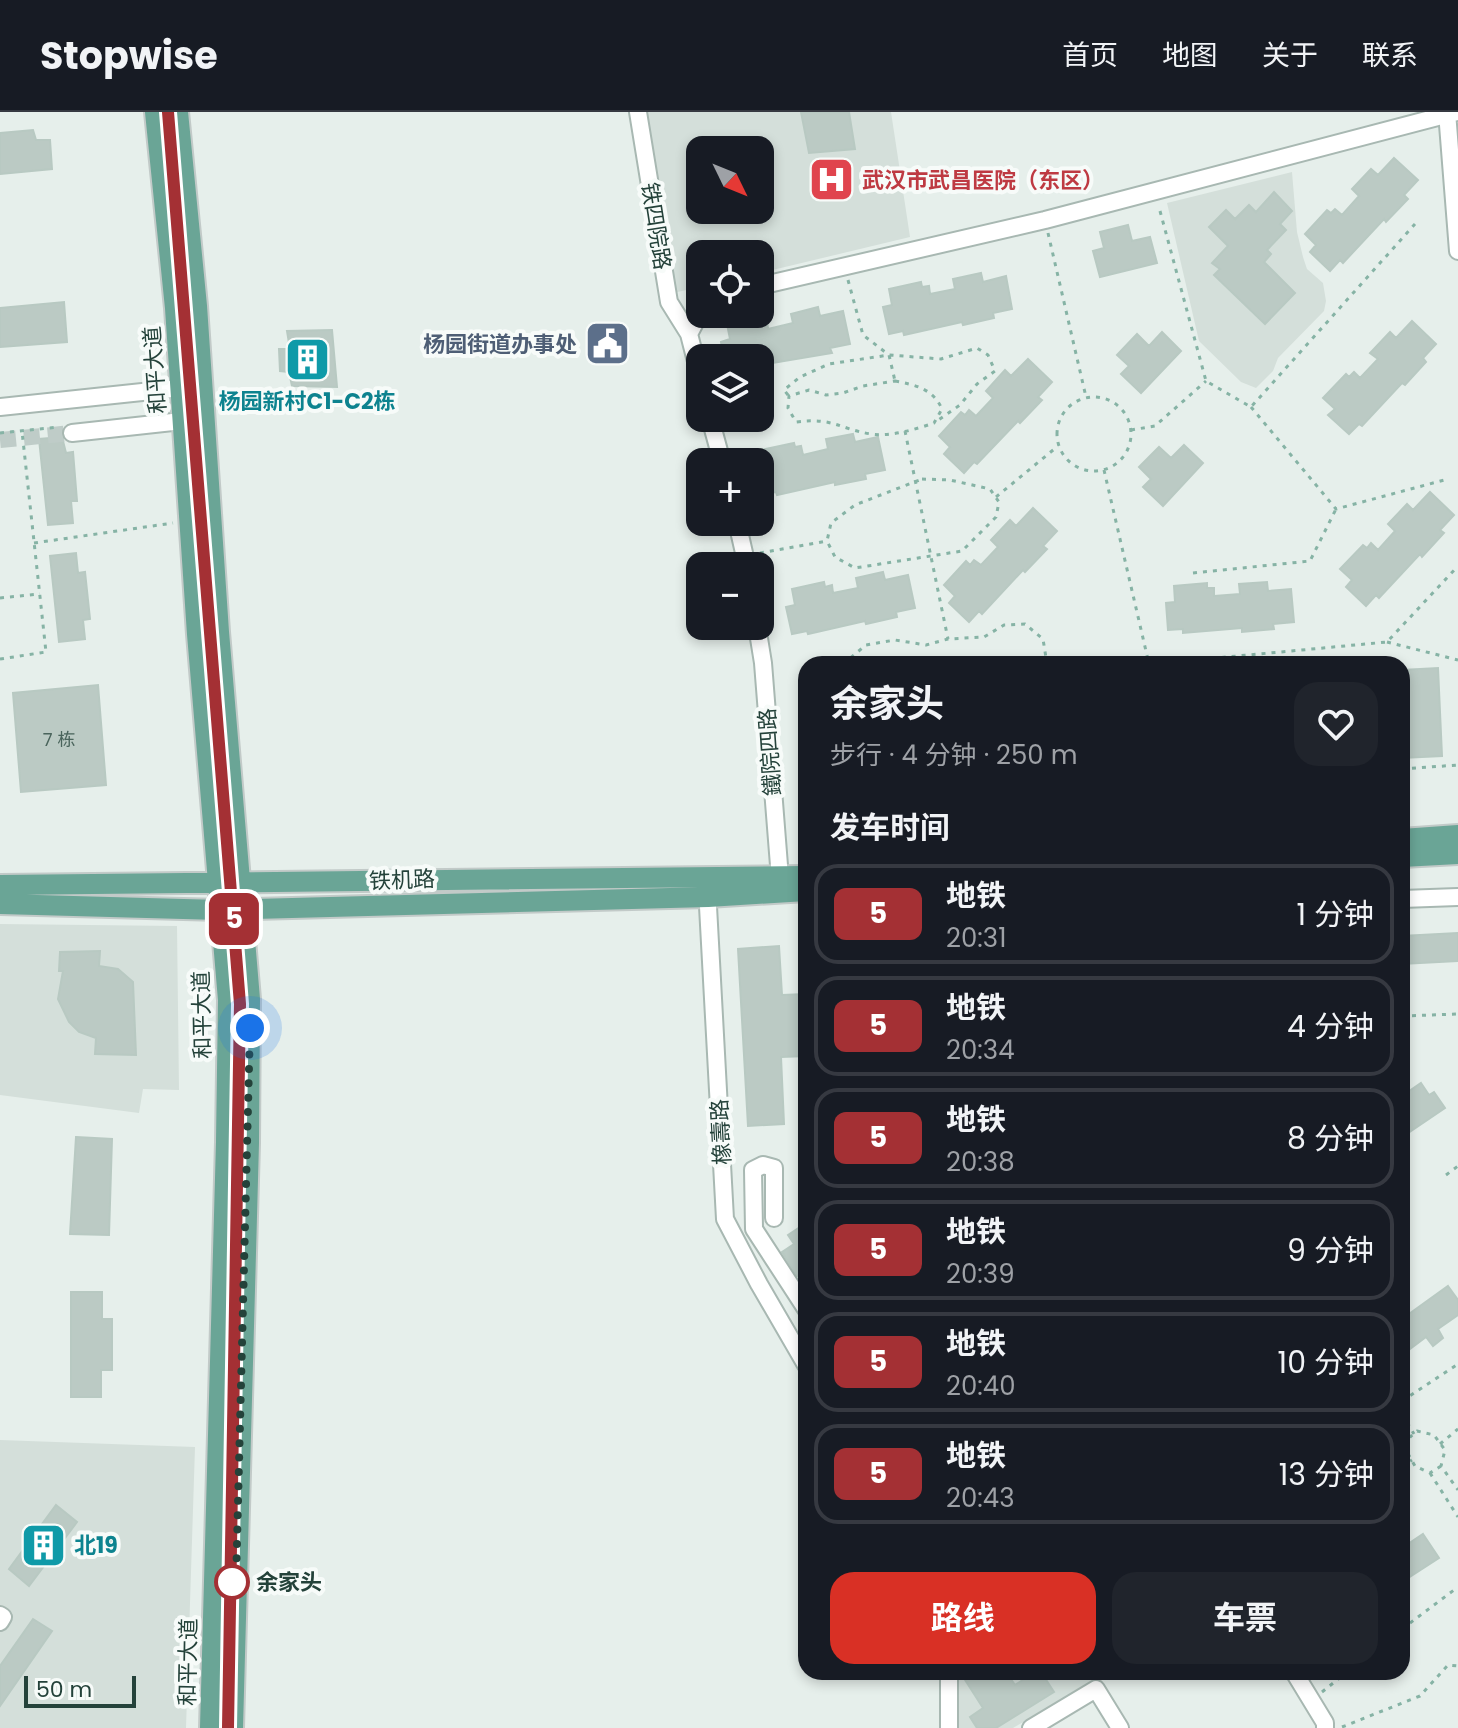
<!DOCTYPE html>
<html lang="zh">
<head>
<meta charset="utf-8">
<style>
	:root { --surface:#171b24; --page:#20242c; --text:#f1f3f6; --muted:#9ea1a6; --line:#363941; --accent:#d93025 }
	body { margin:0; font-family:Poppins,"Noto Sans SC",sans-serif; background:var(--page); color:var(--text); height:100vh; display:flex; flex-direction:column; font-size:30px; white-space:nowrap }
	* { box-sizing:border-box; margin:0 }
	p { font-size:26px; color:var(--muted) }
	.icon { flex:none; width:44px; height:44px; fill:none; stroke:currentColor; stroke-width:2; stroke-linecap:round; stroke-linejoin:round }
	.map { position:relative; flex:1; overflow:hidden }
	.details { position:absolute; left:798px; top:544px; width:612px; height:1024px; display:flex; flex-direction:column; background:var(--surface); border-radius:24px; box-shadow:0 4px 12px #0003 }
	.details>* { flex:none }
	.badge { padding:0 16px; border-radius:12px; font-size:28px; line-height:52px }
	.needle { width:52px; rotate:133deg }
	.tools { position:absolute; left:686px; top:24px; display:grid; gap:16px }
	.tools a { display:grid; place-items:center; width:88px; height:88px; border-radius:16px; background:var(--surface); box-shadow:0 4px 12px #0003; font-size:40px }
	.scale { position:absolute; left:24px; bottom:20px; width:112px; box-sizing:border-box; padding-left:8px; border:4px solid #24423a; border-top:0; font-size:22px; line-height:28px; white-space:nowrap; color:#24423a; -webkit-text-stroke:6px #f7fbf9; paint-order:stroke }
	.you { position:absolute; width:40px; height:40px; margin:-20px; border:6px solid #fff; border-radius:50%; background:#1a73e8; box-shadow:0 0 0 12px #1a73e833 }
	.map>.badge { position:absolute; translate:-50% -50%; box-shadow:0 0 0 4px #fff }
	h2 { padding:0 32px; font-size:30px; line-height:72px }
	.round { display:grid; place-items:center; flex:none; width:84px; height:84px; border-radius:24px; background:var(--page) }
	.head { display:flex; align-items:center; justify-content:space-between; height:136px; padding:0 32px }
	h1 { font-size:38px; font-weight:700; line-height:60px }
	.button { display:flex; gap:16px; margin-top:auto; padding:16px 32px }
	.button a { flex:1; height:92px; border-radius:24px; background:var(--accent); color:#fff; font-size:32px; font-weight:700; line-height:92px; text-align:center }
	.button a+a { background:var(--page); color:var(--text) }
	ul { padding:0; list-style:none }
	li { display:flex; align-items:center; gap:24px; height:100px; margin:0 16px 12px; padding:0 16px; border:4px solid var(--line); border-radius:24px }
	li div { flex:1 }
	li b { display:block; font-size:30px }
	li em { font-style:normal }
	li .badge { min-width:88px; font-weight:700; text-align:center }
	header { display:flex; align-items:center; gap:48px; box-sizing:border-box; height:112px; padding:0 40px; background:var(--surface); border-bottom:2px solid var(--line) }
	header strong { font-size:38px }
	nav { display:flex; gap:44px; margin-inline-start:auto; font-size:28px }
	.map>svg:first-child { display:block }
</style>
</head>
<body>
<header>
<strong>Stopwise</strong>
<nav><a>首页</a><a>地图</a><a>关于</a><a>联系</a></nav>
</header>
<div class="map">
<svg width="1458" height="1616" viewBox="0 0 1458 1616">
	<rect width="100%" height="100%" fill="#e6efeb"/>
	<path fill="#d4dfda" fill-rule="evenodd" d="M645 0H891L910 125 760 161V142H700V175L673 181ZM700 38H760V98H700Z
		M1292 60 1297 120 1303 145 1307 157 1323 171 1326 189 1324 199 1278 246 1273 259 1256 276 1241 270 1199 229 1167 91Z
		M0 812 177 814 179 978 143 977 139 1001 0 983Z
		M0 1328 195 1335 186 1616H0Z
		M958 1560H1101L1103 1563 1013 1616H956Z"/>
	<path fill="#bbcac4" stroke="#b8c9c2" stroke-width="2" d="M801 0H849L855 37 809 41Z
		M33 18 36 28H50L52 57 0 62V21Z
		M1394 46 1418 68 1404 83 1408 87 1386 110 1384 107 1343 151 1340 148 1330 159 1310 140 1316 133 1305 122 1327 98 1331 101 1335 97 1342 103 1359 84 1352 77 1371 57 1378 63Z
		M1274 80 1292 99 1280 112 1286 118 1267 138 1271 142 1264 150 1295 181 1265 212 1214 163 1220 157 1212 151 1228 134 1209 115 1226 98 1235 107 1249 93 1256 100Z
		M1128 113 1132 129 1150 125 1157 151 1100 165 1093 139 1104 136 1100 120Z
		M981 161 983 170 1006 164 1012 197 993 201 994 206 963 213 962 210 904 223 903 219 889 222 883 195 892 193 889 177 921 170 922 175 929 174 930 182 955 177 953 167Z
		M64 190 67 230 0 235V196Z
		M818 195 820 204 843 199 850 232 830 236 832 241 760 253V246H724L721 230 730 227 727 212 759 205 760 210 767 208 768 217 793 211 791 202Z
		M1412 209 1436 232 1423 246 1426 250 1405 273 1402 271 1362 314 1359 312 1349 322 1328 303 1335 297 1323 286 1346 262 1349 265 1354 260 1360 266 1378 247 1370 241 1390 220 1396 226Z
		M332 218 337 275 292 274 289 260 280 259 279 237H290L287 219Z
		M1162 220 1181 239 1141 281 1121 262 1129 254 1117 243 1137 222 1149 234Z
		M1028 247 1052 270 1038 285 1042 288 1020 311 1018 309 977 352 974 350 964 361 944 342 950 335 939 324 961 300 965 303 969 298 976 304 993 286 986 279 1005 258 1011 264Z
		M853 322 855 330 878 325 885 358 865 362 866 367 835 373V370L777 383 776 380 761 383 760 354H765L761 338 794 331 795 335 801 334 803 343 828 337 826 327Z
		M62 325 66 341 73 340 77 389H71L73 411 48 413 39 327Z
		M1184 333 1203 351 1163 394 1143 375 1151 367 1139 355 1159 335 1171 346Z
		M1430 380 1454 403 1440 418 1444 421 1422 445 1420 442 1379 486 1376 483 1366 494 1346 475 1352 468 1340 457 1363 433 1367 436 1371 431 1378 438 1395 419 1388 412 1407 392 1413 398Z
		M1033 396 1057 419 1043 434 1047 437 1025 460 1023 458 982 502 979 499 969 510 949 491 955 484 944 473 966 449 970 453 974 448 981 453 998 435 991 428 1010 408 1016 414Z
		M76 441 78 461 85 460 90 507 83 508 85 527 59 530 50 444Z
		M883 460 885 468 908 463 915 496 896 500 897 505 866 512 865 509 808 522 807 519 792 522 786 495 795 493 792 477 824 470 825 475 832 473 833 481 858 476 856 466Z
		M1267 470 1268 479 1291 477 1294 510 1273 512 1274 517 1242 520V516L1183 521V517L1168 518 1166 491 1175 490 1174 474 1207 471V476H1214V484L1240 482 1239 472Z
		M1438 556 1442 644 1402 646V558Z
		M98 573 106 673 21 680 13 581Z
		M1458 821V849L1402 852V824Z
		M779 834 782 883 805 882 806 944 781 945 784 1012 748 1014 738 837Z
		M100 839 99 854 118 857 133 870 136 943 95 942 96 926 79 920 69 910 58 887 63 859H59L60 840Z
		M1421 971 1429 983 1434 980 1445 996 1402 1025V984Z
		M76 1025 112 1027 109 1123 70 1122Z
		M806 1111V1158L797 1164 782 1140 794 1132 788 1123Z
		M1448 1174 1458 1188V1203L1438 1217 1443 1226 1433 1234 1426 1225 1402 1243V1207Z
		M71 1180H102V1207H112V1258H101V1285H71Z
		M56 1393 77 1410 29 1474 9 1457Z
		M1423 1422 1439 1446 1402 1470V1436Z
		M33 1507 52 1519 0 1594V1554Z
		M960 1560H1006L1015 1573 1035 1560H1041L1054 1580 996 1616H977L970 1605 983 1596Z"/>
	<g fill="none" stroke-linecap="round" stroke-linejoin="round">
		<path stroke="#bfccc8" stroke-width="16" stroke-dasharray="16 8" stroke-linecap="butt" d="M0 328 72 321"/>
		<defs>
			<path id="minor" d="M638 0 669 190 689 222 700 265
				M1447 0 1458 139
				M760 174 1045 108 1457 0
				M689 222 700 201
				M0 295 180 276
				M710 306 722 350
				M72 321 182 309
				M737 410 747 454
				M757 514 763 551 780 766
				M707 776 725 1107 759 1172 806 1253
				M1402 787 1458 785
				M774 1106V1056L763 1053 753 1058 754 1117 806 1197
				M0 1503 3 1505 0 1510
				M949 1560V1616
				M1294 1560 1325 1611V1616
				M1031 1616 1096 1577 1120 1616"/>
			<path id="major" d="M155 0 175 196 197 522 228 888 226 1030 210 1616
				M178 0 197 194 219 520 250 887 249 1031 233 1616
				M1402 727 1458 723
				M1402 745 1458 742
				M0 773 806 764
				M0 792 220 798 708 785 806 779"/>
		</defs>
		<use href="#minor" stroke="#a8b8b2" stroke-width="20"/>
		<use href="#major" stroke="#c2cac8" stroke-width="24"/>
		<path stroke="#86b3a5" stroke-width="3" stroke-dasharray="4 6" stroke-linecap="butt" d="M1160 99 1206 269 1251 295 1415 112
			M1048 121 1086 285
			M848 168 863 223 889 243 895 269
			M895 269C916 273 933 277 942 297L934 311C916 317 891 325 871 322 839 317 833 305 796 310L788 296 789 284 809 278 826 283 843 281 863 274Z
			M788 283 784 278 800 265 829 252 889 243 941 247 977 236 988 243 995 259 977 272 960 293 937 309
			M1057 322a37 37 0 1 1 74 0a37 37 0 1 1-74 0Z
			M1251 295 1336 397 1448 367
			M1131 318 1155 314 1206 269
			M905 319 948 527
			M0 321 59 315
			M1104 358 1149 552
			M922 367 950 368 990 377 999 390 996 405 962 439 855 456 835 445 827 429 831 411 855 393Z
			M996 385 1058 334
			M34 431 173 411
			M760 441 827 429
			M1193 461 1310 449 1336 397
			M0 486 40 482
			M1387 530 1458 548
			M0 547 46 540 22 319
			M843 552 866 533 895 528 926 533 948 527 984 525 1004 513 1025 512 1043 527 1047 552
			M1152 552 1387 530 1458 454
			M1402 657 1458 653
			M806 681 802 682 806 717
			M1402 904 1458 902
			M1446 1063 1458 1054
			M1402 1289 1458 1252
			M1402 1302 1414 1322
			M1440 1332 1458 1317
			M1441 1354 1430 1361 1415 1354 1407 1340 1410 1325 1417 1319 1434 1323 1445 1338 1441 1354 1458 1378
			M1402 1355 1412 1348
			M1430 1361 1458 1405
			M1402 1517 1458 1475
			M1322 1580 1347 1560
			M1342 1615 1420 1584 1448 1553 1458 1554"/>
		<use href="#minor" stroke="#fff" stroke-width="16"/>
		<use href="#major" stroke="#6aa596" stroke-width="20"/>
	</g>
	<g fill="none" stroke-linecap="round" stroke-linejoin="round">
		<defs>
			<path id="line" d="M168 0 240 892 228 1616"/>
		</defs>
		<use href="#line" stroke="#fff" stroke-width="18"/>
		<use href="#line" stroke="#a43034" stroke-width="12"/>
		<path stroke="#24423a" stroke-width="8" stroke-dasharray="0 14.4" d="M232 1470 236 1471 250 916"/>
	</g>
	<defs>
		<symbol id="hospital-square" viewBox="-11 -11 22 22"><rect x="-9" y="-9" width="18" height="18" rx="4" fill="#e0444e" stroke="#f7fbf9"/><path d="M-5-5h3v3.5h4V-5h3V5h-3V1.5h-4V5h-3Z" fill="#fff"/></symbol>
		<symbol id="civic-square" viewBox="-11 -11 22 22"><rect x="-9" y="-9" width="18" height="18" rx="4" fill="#5c6f8a" stroke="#f7fbf9"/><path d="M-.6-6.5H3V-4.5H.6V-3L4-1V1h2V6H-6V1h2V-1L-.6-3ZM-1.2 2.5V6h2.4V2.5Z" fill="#fff"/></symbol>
		<symbol id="building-square" viewBox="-11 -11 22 22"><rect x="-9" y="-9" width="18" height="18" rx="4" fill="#0f9aa8" stroke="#f7fbf9"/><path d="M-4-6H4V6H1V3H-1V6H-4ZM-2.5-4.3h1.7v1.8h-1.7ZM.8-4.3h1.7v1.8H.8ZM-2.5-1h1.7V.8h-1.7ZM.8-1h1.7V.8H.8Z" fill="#fff"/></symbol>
	</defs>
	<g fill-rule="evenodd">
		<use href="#hospital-square" x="806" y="42" width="51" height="51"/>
		<use href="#civic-square" x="582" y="206" width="51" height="51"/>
		<use href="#building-square" x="282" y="222" width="51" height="51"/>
		<use href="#building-square" x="18" y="1408" width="51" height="51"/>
	</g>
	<circle fill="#fff" stroke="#a43034" stroke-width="4" cx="232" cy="1470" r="16"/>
	<g text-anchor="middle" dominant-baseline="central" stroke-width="8" stroke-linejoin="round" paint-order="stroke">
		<g font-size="18" fill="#4a645c">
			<text x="59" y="627">7 栋</text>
		</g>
		<g font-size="22" font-weight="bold" fill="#be3a42" stroke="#f7fbf9" text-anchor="start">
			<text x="862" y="68">武汉市武昌医院（东区）</text>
		</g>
		<g font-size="22" fill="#24423a" stroke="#f7fbf9">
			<text transform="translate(656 114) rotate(81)">铁四院路</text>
			<text transform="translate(155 258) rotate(-94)">和平大道</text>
			<text transform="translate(770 640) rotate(-94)">鐵院四路</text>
			<text transform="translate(402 768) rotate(-2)">铁机路</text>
			<text transform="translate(202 903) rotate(-91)">和平大道</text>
			<text transform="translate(721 1020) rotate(-93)">橡壽路</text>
			<text transform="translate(188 1550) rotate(-89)">和平大道</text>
		</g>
		<g font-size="22" font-weight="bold" fill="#4e5e75" stroke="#f7fbf9" text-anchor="end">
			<text x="577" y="232">杨园街道办事处</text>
		</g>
		<g font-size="22" font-weight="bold" fill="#0d838f" stroke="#f7fbf9">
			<text x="307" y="289">杨园新村C1-C2栋</text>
			<text x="74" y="1433" text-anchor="start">北19</text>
		</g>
		<g font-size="22" font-weight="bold" fill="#24423a" stroke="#f7fbf9" text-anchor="start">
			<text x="256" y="1470">余家头</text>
		</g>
	</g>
</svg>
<div class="tools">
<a><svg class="needle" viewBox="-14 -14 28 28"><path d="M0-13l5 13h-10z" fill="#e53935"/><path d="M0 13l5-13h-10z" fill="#9ea1a6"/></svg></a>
<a><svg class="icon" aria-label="locate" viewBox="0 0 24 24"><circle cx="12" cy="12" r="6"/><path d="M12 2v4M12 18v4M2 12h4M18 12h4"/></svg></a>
<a><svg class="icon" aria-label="layers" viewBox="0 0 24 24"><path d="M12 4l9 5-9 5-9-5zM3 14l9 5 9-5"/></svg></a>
<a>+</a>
<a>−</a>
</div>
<div class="scale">50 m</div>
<div class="you" style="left:250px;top:916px"></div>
<b class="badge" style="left:234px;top:807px;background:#a43034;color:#fff">5</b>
<section class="details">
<div class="head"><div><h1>余家头</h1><p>步行 · 4 分钟 · 250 m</p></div><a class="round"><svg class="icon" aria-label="heart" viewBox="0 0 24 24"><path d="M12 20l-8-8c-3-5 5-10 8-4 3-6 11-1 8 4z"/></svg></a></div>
<h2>发车时间</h2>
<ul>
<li><span class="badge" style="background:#a43034;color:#fff">5</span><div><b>地铁</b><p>20:31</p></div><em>1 分钟</em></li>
<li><span class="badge" style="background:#a43034;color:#fff">5</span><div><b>地铁</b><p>20:34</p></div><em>4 分钟</em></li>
<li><span class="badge" style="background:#a43034;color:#fff">5</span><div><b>地铁</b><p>20:38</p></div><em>8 分钟</em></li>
<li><span class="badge" style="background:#a43034;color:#fff">5</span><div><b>地铁</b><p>20:39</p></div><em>9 分钟</em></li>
<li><span class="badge" style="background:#a43034;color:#fff">5</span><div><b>地铁</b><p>20:40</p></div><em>10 分钟</em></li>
<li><span class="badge" style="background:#a43034;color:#fff">5</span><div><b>地铁</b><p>20:43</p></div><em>13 分钟</em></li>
</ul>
<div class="button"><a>路线</a><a>车票</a></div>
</section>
</div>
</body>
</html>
